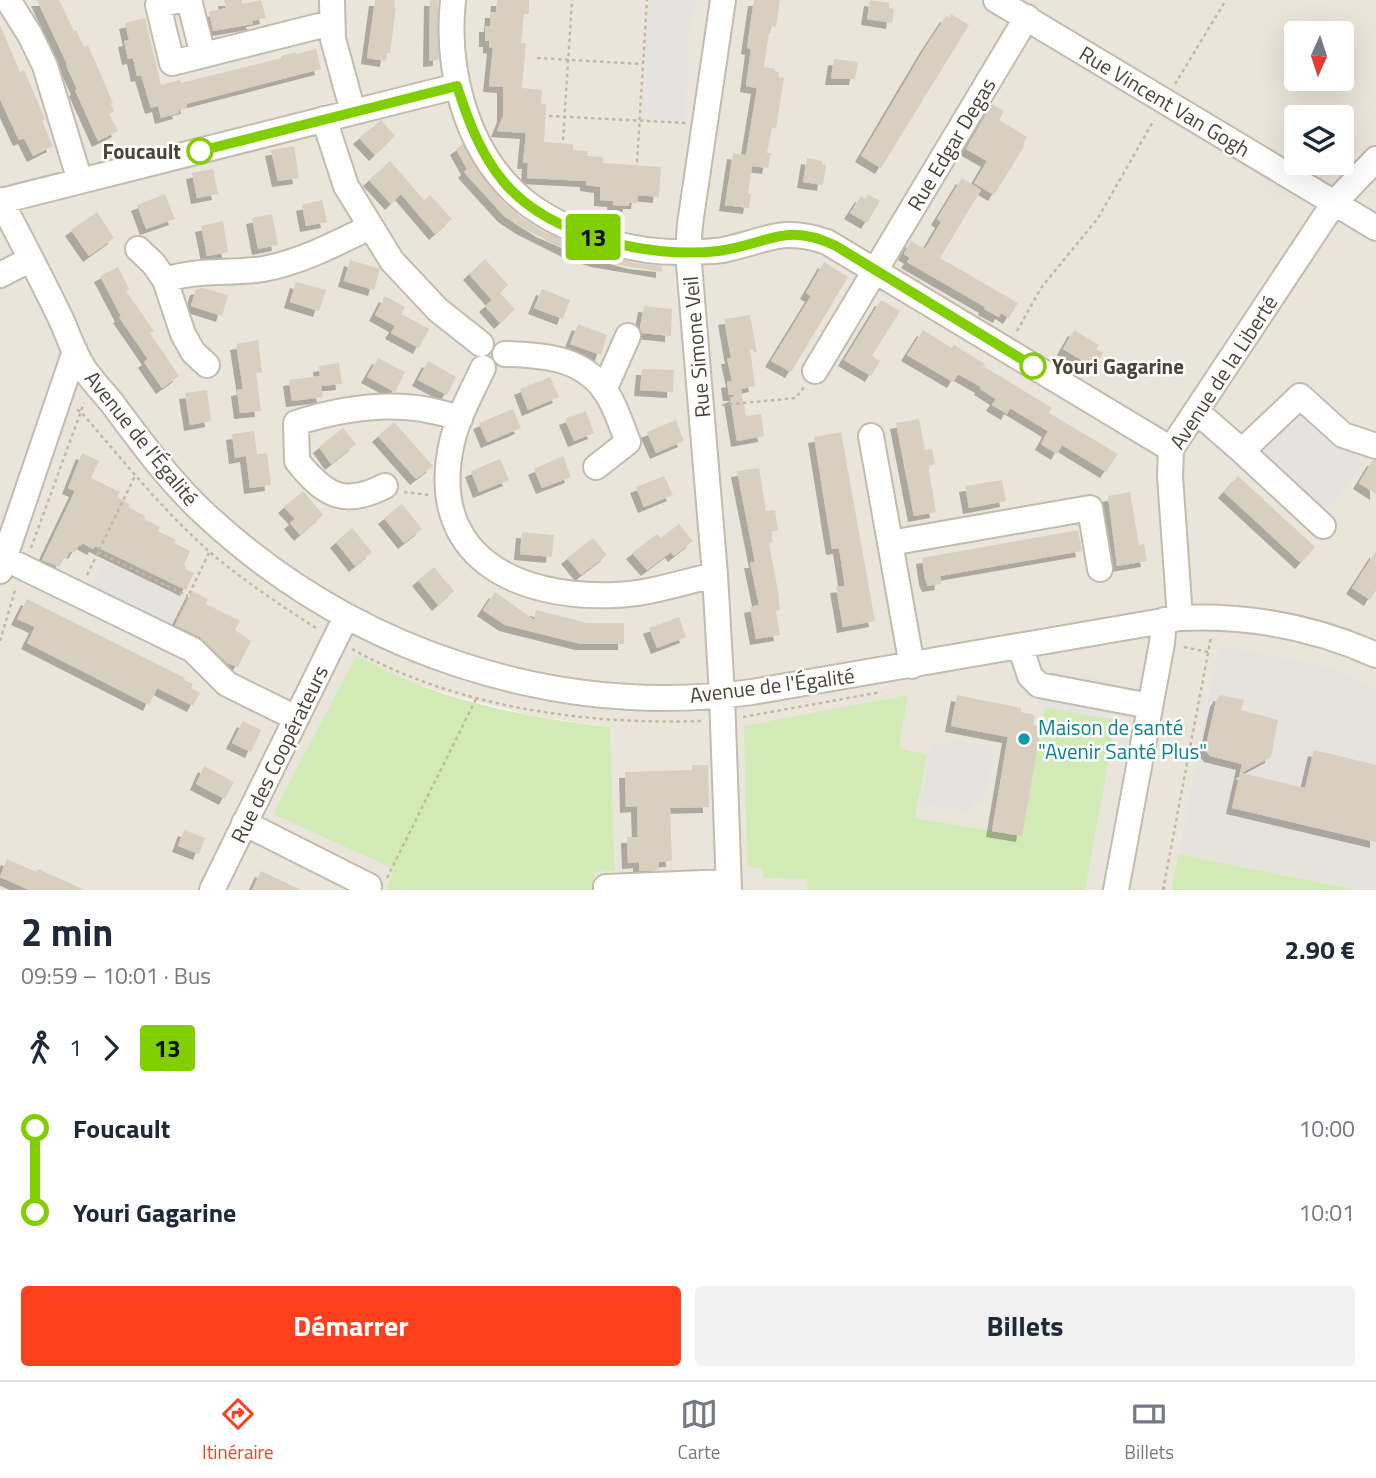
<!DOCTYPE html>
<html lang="fr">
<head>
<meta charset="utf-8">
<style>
	:root { --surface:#fff; --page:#f2f2f3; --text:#1f2937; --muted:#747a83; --line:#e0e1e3; --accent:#fc3f1d }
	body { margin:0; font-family:"Titillium Web",sans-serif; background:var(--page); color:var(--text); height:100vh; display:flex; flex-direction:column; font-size:26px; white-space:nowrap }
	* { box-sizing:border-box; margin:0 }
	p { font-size:23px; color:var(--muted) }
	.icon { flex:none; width:38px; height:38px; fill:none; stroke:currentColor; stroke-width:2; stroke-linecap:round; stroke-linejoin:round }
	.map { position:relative; height:890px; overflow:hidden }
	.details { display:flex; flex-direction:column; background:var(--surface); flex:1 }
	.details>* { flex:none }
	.badge { padding:0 14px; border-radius:5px; font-size:24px; line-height:46px }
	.needle { width:46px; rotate:183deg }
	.controls { position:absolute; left:1284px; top:21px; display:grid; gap:14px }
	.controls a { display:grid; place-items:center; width:70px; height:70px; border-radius:7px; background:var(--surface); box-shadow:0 7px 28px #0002; font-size:35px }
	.map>.badge { position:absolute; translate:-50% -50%; box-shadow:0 0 0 4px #fff }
	.legs { display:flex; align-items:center; gap:10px; height:77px; padding:0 21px; font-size:23px }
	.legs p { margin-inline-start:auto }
	.headline { display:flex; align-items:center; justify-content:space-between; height:119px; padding:0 21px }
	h1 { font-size:38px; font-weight:700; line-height:52px }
	.button { display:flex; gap:14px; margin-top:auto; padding:14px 21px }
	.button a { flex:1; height:80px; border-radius:7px; background:var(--accent); color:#fff; font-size:28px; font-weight:700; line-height:80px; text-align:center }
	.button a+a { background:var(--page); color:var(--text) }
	ul { padding:0 21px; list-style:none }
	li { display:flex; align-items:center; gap:24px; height:84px; font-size:26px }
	li i { display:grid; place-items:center; width:10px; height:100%; margin:0 9px; background:currentColor }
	li i::after { content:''; width:18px; height:18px; margin:-9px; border:5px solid; border-radius:50%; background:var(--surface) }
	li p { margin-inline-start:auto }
	li:first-child i { background:linear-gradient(#0000 50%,currentColor 0) }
	li:last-child i { background:linear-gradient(currentColor 50%,#0000 0) }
	.dock { display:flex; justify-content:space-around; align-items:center; height:98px; border-top:2px solid var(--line); background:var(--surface); font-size:19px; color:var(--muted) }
	.dock a { display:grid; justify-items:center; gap:4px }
	.dock .current { color:var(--accent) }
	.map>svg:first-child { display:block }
</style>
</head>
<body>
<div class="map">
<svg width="1376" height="890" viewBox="0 0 1376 890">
	<defs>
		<filter id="shadow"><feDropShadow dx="-6" dy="6" stdDeviation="0" flood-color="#0004"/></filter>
	</defs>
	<rect width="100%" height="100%" fill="#f6f3ec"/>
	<path fill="#eae5da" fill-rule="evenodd" d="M0 0H1376V690L1336 667 1218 645 1171 890H594L593 872 615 871 610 727 535 716 452 695 411 682 394 869 386 890H0ZM1297 33H1342V79H1297ZM1297 117H1342V163H1297Z"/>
	<path fill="#e6e2dd" d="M1218 645 1336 667 1376 690V890H1358L1178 854Z"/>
	<path fill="#d2eab5" d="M356 656C374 664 391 674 410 681 467 706 548 720 610 727L615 871 594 872V890H386L394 869 273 814Z
		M908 695 899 748 927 755 915 818 1021 836 1045 707 1116 720 1085 890H807L808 879 763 878V869L747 866 744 726Z
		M1178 854 1358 890H1171Z"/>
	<path fill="#e5e3e0" d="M649 0H692L684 123 641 120Z
		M1282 389 1364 464 1323 515 1238 437Z
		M104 560 184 598 168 632 88 593Z
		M1064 671 1114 681 1107 718 1038 706 1041 686 1061 689Z
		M951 739 995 747 984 803 972 801 969 812 920 803 932 743 946 746Z"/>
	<path fill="#d8cfc1" filter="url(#shadow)" d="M37 0H59L74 31 76 30 84 47 88 45 113 103 111 104 114 112 109 114 118 131 98 141 75 90 77 89 66 65 67 64Z
		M224 0H242V4L261 0 266 18 252 21 253 24 213 31 209 12 226 8Z
		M375 0H395L394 7 396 8 390 53H387L386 61 367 58Z
		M430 0H438L439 60 429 61Z
		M497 0H529V14H524L521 43H526L522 88 542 90 541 104H546L544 142 573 144V150L588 151 587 156 603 157V163L661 167 659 197 638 195 637 203H629V206L613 205V201L600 200V187L586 185V181L527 178 528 163H523L526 133 497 131 503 116V87L489 86 493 48 489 47V41H485V26H490L491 12H496Z
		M754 0H780L776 27 770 26 764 67 775 69 774 71 779 72V77L784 78 776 128H772L767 153H771L768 168 752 166 748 193 751 194 749 208 725 205 733 153 746 155 757 88 746 86 751 49 747 48Z
		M870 0 889 3V8L894 9 892 23 867 19Z
		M951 14 969 25 881 168 861 156 925 48 946 16 949 18Z
		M145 18 161 85 180 80 181 83 282 58 281 56 296 52 297 54 316 49 321 69 186 104 187 108 178 110 179 113 161 118 158 106 151 108 141 75 137 76 133 58 128 59 124 41 129 40 125 23Z
		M0 25 20 72 24 70 45 119 42 121 53 146 33 156 24 138 19 140 0 99Z
		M834 59 858 62 855 79H831Z
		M992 104 1004 111 999 120 1027 137 1023 144 1025 145 994 195 974 183 987 161 966 149Z
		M381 120 395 136 375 155 359 138Z
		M463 144 486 182 503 202 522 218 542 231 586 250 634 263 662 266V272L597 261 572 253 522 228 504 216 464 172 467 169 456 149Z
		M294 146 299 178 278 181 271 150Z
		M807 158 822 161V164L826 165 823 185 803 182Z
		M390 161 424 200 430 195 452 219 435 234 401 194 391 204 369 180Z
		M213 169 218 194 197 198 192 173Z
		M962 178 981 190 940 258 1018 303 1009 318 1001 313 999 317 984 309 985 307 907 262 910 258 904 254 911 241 925 249 941 222 937 219Z
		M165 194 175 219 146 229 137 205Z
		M868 194 880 201 867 223 850 213 861 196 865 199Z
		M322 200 327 222 306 226 302 205Z
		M97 212 114 238 89 256 71 230Z
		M272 214 278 245 258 249 252 218Z
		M223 221 228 252 207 256 201 226Z
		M485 259 508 285 492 300 469 274Z
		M350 260 380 269 374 290 344 281Z
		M824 262 848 277 791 372 771 361 811 296 806 293Z
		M118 267 129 289 126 291 154 331 150 333 179 376 162 388 144 362 148 359 119 317 121 316 100 276Z
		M296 282 326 290 319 311 290 302Z
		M203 288 228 295 222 316 191 306 196 289Z
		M542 289 570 300 563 319 534 308Z
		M500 293 515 309 500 323 485 306Z
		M385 296 405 307 401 314 429 329 419 348 391 333 395 326 375 315Z
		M881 300 900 311 872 356 880 361 871 376 844 360Z
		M644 306 672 309 671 336 642 333 640 328Z
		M750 315 757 353 750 349 755 386 741 389 746 416 761 414 764 436 737 441 730 398 736 395H729L727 382 732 381 727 358H731L724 319Z
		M578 324 607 335 601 355 570 344Z
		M923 330 952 348 954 345 985 364 983 366 1052 408 1049 413 1118 454 1106 472 1062 445 1057 454 1041 444 1048 431 1010 408 1007 414 992 405 996 399 980 389 981 387 958 374 953 382 907 355Z
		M1074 330 1099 345 1096 349 1103 353 1095 368 1063 349Z
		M258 340 262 372 256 373 261 411 240 413 237 390 243 389 236 344Z
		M378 358 405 372 395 392 367 377Z
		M428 361 456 377 447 395 418 380Z
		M339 363 342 384 321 386 323 397 292 401 289 380 320 376 319 366Z
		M642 369 674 370 673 392 640 390Z
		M550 377 559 397 528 410 520 389Z
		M207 390 211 421 190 425 185 393Z
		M513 409 521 428 487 442 479 423Z
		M586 411 594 433 574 441 565 419Z
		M919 419 925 450 932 449 935 464 928 466 936 512 914 516 896 423Z
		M676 420 684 441 656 453 647 432Z
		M394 422 433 466 416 479 378 436Z
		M343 428 356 444 331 464 319 447Z
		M254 431 257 454 267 453 271 485 250 488 246 456 235 458 232 434Z
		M841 432 875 621 843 627 836 587 845 586 839 548 832 549 814 437Z
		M82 453 99 461 91 478 120 492 117 497 130 504 128 507 145 516 144 519 160 527 158 531 176 540 174 543 190 551 184 565 186 567 185 569 194 573 186 590 95 546 93 549 82 543 81 546 79 545 74 553 70 551 66 559 64 558 59 567 42 560 75 491 68 488Z
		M563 456 571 477 542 488 534 469Z
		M500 459 509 480 479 492 471 471Z
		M1373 460H1376V494L1359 483Z
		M759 468 766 511 775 510 778 530 771 532 773 542 769 543 778 591 780 610 776 611 780 635 756 639 750 607 759 605 750 562H755L737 471Z
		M664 476 673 495 644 507 636 487Z
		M1238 476 1315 547 1301 563 1224 492Z
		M1002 480 1006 501 969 508 965 486Z
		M303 491 323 515 300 535 290 523 295 519 284 507Z
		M1130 492 1139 545 1144 544 1147 561 1117 566 1108 496Z
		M402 504 422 529 404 543 384 518Z
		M679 524 693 541 674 556 671 552 647 570 632 553 657 534 661 538Z
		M352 528 372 552 355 566 336 542Z
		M1078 530 1082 551 940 576 941 584 928 586 925 579 922 558Z
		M522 532 554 535 552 557 520 554Z
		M593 538 607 555 581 575 567 558Z
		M1376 551V590L1370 600 1352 588Z
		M434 567 454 591 438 605 418 580Z
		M192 591 208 599 206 604 240 621 235 630 251 641 238 667 227 663 200 637 175 625Z
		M495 592 534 620 536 610 587 623H624V644H581L505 625 483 610Z
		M27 599 185 678 184 680 193 684 191 688 200 693 193 706 157 688 149 705 27 643 35 627 17 619Z
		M679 617 686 637 657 648 649 628Z
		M957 695 1021 708V712L1035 715 1033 725 1041 727 1022 836 992 831 1008 737 951 726Z
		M1220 695 1244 700 1241 710 1278 720 1271 757 1241 773 1305 788 1314 750 1376 765V842L1232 808 1242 764 1210 756 1205 750 1216 701Z
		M243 721 261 730 251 752 232 743Z
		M692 765H708L709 807 670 808 672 861 659 862V870L639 871V862L628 863 627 837H638L637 806 626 807 625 772 692 770Z
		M204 766 234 782 225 799 196 784Z
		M184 830 205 838 199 854 178 846Z
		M7 859 36 872 38 869 85 890H29L0 877Z
		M261 871 301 890H252Z"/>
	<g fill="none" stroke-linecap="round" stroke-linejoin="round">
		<defs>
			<path id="minor" d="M8 0 30 35 45 66 80 181
				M180 0 158 5 172 63 331 23
				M189 0 203 55
				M332 0 333 39 353 112
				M453 0C446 66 464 144 514 192 553 230 627 253 681 252 695 252 710 252 723 250 766 241 782 226 827 242L1171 449
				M723 0 690 224 688 252 715 575 722 696 729 890
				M996 0 1376 228
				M324 119 346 186 392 261 438 310 481 344
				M0 200C21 239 41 278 60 317 69 336 75 358 88 374 95 384 104 393 112 403 141 442 170 482 207 516 353 651 554 719 752 692L1180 618C1248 615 1314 627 1376 655
				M1 201 457 86
				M138 249 153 263 165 280 183 334 193 352 207 365
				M0 275 31 259
				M165 280C197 269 230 274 263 269 301 262 335 244 370 227
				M505 354C545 355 587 358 609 397 617 411 622 427 628 442L596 467
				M483 368C472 392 458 416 452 442 426 557 517 599 615 595 649 594 683 582 715 575
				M815 371 1027 17
				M604 390 628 336
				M1196 411 1242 451 1300 396 1343 435 1376 446
				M871 436 912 666
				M1242 451 1323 526
				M385 486C344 507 325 496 297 461L296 423C349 406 406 398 460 419
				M890 543 1090 508 1100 569
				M4 558 193 650 227 684 296 718
				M0 571 75 351
				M1180 618 1170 476 1171 449 1334 203 1376 159
				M1020 646 1030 676 1039 685 1150 706
				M244 823 369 886
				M606 887 728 882
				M212 890 346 617
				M1116 890 1162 643 1164 620"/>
		</defs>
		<use href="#minor" stroke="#c2bbae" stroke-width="28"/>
		<path stroke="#c4b79f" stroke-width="2.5" stroke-dasharray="3.5 3.5" stroke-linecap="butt" d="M537 58 642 64
			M1175 84 1226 0
			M549 116 686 123
			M563 140 572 0
			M637 162 647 0
			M1017 331 1041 288 1098 218 1154 120
			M722 405 796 398 804 387
			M77 410 80 411C122 459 163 511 211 553 244 581 280 605 316 628
			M404 492 429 495
			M31 548 84 403
			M98 552 188 596
			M87 575 136 474
			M177 619 209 553
			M0 641 16 587
			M1184 647 1208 652
			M352 649C455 707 585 725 701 721
			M743 717 881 692
			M387 878 476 699
			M1163 890 1211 637"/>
		<use href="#minor" stroke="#fff" stroke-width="24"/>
	</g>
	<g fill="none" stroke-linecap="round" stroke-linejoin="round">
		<defs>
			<path id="line-1" d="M200 151 457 86C468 120 480 153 503 181 548 236 650 259 718 251 767 245 784 221 836 246L1033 366"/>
		</defs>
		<use href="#line-1" stroke="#fff" stroke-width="16"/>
		<use href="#line-1" stroke="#81cf00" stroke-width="10"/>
	</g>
	<g fill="#fff" stroke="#81cf00" stroke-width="3.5">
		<circle cx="200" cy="151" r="12"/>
		<circle cx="1033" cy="366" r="12"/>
	</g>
	<circle fill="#0f9aa8" stroke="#fff" stroke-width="2.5" cx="1024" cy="739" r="7"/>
	<g text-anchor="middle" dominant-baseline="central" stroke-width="5" stroke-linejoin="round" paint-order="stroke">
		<g font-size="21" fill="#4b4439" stroke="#fff">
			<text transform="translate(1165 101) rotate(31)">Rue Vincent Van Gogh</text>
			<text transform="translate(951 144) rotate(-59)">Rue Edgar Degas</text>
			<text transform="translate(696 347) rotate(-95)">Rue Simone Veil</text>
			<text transform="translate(1223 372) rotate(-57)">Avenue de la Liberté</text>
			<text transform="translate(142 438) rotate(51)">Avenue de l'Égalité</text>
			<text transform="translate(772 685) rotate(-7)">Avenue de l'Égalité</text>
			<text transform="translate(279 754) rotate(-64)">Rue des Coopérateurs</text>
		</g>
		<g font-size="21" font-weight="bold" fill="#4b4439" stroke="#fff" text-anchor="end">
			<text x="181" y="151">Foucault</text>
			<text x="1052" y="366" text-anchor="start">Youri Gagarine</text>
		</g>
		<g font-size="21" fill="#0d838f" stroke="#fff" text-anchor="start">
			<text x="1038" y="727">Maison de santé<tspan x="1038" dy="24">"Avenir Santé Plus"</tspan></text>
		</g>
	</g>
</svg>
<div class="controls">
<a><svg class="needle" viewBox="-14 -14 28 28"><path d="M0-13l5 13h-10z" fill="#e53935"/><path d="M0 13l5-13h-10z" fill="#747a83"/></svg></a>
<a><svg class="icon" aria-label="layers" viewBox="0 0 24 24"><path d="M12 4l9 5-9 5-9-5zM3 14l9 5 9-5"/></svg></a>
</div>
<b class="badge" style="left:593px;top:237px;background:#81cf00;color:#111">13</b>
</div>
<section class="details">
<div class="headline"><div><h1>2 min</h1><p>09:59 – 10:01 · Bus</p></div><b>2.90 €</b></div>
<div class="legs"><svg class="icon" aria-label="walk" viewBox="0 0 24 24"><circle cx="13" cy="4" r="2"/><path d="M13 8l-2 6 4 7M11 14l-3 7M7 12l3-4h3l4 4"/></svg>1<svg class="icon" aria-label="forward" viewBox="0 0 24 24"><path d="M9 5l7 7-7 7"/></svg><b class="badge" style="background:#81cf00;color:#111">13</b></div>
<ul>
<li><i style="color:#81cf00"></i><b>Foucault</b><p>10:00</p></li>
<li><i style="color:#81cf00"></i><b>Youri Gagarine</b><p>10:01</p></li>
</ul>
<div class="button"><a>Démarrer</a><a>Billets</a></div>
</section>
<nav class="dock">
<a class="current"><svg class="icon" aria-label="directions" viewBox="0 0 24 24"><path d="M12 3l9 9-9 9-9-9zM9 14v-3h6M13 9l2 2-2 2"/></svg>Itinéraire</a>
<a><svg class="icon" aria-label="map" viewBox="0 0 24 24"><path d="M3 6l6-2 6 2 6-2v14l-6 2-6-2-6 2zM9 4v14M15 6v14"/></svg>Carte</a>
<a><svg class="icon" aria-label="tickets" viewBox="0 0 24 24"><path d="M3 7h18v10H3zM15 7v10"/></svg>Billets</a>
</nav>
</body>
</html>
